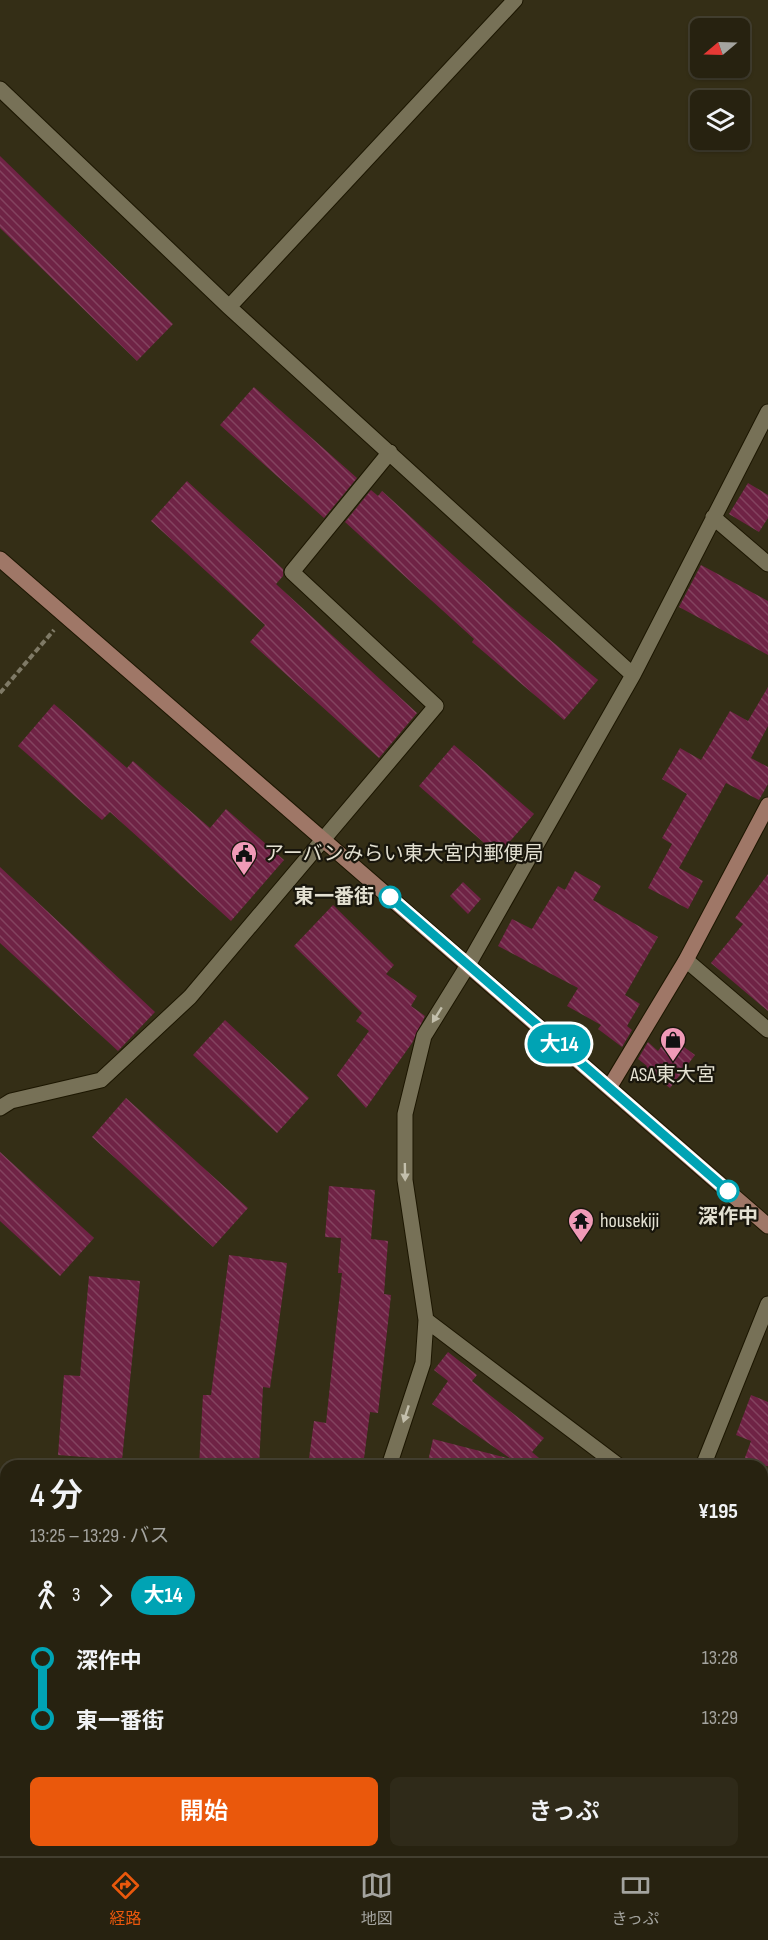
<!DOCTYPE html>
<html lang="ja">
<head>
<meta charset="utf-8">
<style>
	:root { --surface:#272210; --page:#2f2a19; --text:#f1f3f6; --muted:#a4a49f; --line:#433f30; --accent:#ea580c }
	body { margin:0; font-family:"Sofia Sans Condensed","Noto Sans JP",sans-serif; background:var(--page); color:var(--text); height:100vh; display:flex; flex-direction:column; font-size:22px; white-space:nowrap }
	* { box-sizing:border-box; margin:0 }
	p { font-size:20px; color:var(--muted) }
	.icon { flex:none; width:33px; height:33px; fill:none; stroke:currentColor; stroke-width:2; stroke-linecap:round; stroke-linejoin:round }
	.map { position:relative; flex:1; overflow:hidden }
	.side { position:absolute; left:0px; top:1460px; width:768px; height:398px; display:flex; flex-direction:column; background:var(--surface); border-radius:18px 18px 0 0; box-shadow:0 2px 4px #0004,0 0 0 2px var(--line) }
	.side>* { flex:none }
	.badge { padding:0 12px; border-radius:20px; font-size:21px; line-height:39px }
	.needle { width:39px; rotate:251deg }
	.fabs { position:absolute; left:690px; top:18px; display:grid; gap:12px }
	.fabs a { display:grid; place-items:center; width:60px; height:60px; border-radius:9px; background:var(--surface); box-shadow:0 2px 4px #0004,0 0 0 2px var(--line); font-size:30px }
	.map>.badge { position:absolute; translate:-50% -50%; box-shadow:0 0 0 3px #fff }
	.legs { display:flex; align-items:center; gap:9px; height:66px; padding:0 30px; font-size:20px }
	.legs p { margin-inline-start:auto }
	.overview { display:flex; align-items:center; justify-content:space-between; height:102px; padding:0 30px }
	h1 { font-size:33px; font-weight:600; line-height:45px }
	.button { display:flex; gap:12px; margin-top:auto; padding:12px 30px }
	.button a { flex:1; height:69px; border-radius:9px; background:var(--accent); color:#fff; font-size:24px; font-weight:600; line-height:69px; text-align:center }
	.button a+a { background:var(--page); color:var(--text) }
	ul { padding:0 30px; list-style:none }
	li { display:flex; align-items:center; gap:21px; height:60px; font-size:22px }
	li i { display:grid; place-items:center; width:9px; height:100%; margin:0 8px; background:currentColor }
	li i::after { content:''; width:15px; height:15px; margin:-8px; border:4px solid; border-radius:50%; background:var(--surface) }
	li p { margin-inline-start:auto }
	li:first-child i { background:linear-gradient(#0000 50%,currentColor 0) }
	li:last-child i { background:linear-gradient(currentColor 50%,#0000 0) }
	.menu { display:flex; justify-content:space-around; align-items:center; height:84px; border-top:2px solid var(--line); background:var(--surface); font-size:16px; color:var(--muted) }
	.menu a { display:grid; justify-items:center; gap:3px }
	.menu .current { color:var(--accent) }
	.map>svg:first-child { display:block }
</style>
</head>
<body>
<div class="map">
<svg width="768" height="1856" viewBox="0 0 768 1856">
	<defs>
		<pattern id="park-tufts" width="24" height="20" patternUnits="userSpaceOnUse" patternTransform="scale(1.5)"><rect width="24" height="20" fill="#12593b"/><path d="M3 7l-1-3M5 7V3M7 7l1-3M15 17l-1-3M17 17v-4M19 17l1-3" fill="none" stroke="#347156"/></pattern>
		<pattern id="building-back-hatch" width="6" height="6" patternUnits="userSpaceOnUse" patternTransform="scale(1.5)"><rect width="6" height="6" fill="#6f2345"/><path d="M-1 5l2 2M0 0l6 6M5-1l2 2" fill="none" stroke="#83435f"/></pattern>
	</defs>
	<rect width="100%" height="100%" fill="#342e16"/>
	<path fill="url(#park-tufts)" d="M0 1494 6 1495V1851H323V1856H0Z"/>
	<path fill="url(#building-back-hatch)" d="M0 156 173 324 137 361 0 228Z
		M254 387 357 478 324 518 220 425Z
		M187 481 283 569V576L276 584 417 713 379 758 250 642 265 625 151 521Z
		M748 483 768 495V518L759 532 729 514Z
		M371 490 378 496 382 491 505 602 598 680 564 720 472 642 474 639 345 522Z
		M701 565 768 601V655L679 607Z
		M768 687V726L751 758 768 767V784L759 800 726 783 679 868 703 881 688 909 648 888 672 844 662 838 687 794 662 779 680 748 701 760 730 711 748 721Z
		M54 704 127 768 133 761 210 828 226 809 284 860 231 921 110 812 102 820 18 746Z
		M454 745 534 814 498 855 419 786Z
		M0 867 155 1012 118 1051 0 943Z
		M575 871 601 886 593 900 658 937 625 995 640 1004 627 1026 632 1030 622 1047 598 1029 601 1025 567 1006 578 988 498 946 512 919 532 929 558 886 565 890Z
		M768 874V1011L711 963 743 924 735 918Z
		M463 882 481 899 468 914 450 896Z
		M333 905 394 965 386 974 417 996 411 1006 425 1016 412 1043 366 1108 337 1075 369 1031 356 1021 362 1013 294 946Z
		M225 1020 309 1098 277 1133 193 1055Z
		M669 1036 695 1055 670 1088 645 1069 647 1066 638 1059 648 1042 658 1051Z
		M126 1098 248 1208 213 1247 92 1137Z
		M0 1152 94 1238 60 1276 0 1221Z
		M329 1186 375 1190 371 1239 388 1241 384 1294 391 1295 378 1413 370 1412 363 1466H308L314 1421 326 1423 342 1273H338L341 1238 325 1237Z
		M229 1255 287 1263 270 1388 263 1387 259 1466H199L203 1395H211Z
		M89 1276 140 1281 122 1460 58 1455 64 1375 80 1376Z
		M448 1352 477 1375 472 1381 544 1438 532 1452 548 1466H520L512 1460 511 1466H427L433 1439 511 1459 432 1404 448 1381 434 1370Z
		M751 1395 768 1402V1466H742L751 1441 736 1435Z"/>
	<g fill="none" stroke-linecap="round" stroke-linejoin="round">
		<defs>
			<path id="street" d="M0 89 229 307 633 675
				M229 307 515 0
				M713 517 768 564
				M686 960 768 1030
				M0 1108 11 1101 101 1080 190 997 436 706 292 572 390 452
				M426 1320 619 1466
				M389 1466 423 1363 426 1320 405 1180V1114L424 1036 468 965 633 675 768 412
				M703 1466 768 1304
				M762 1761 768 1747
				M343 1856 344 1851
				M540 1856 542 1851
				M723 1856 725 1851"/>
			<path id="secondary" d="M0 559 768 1226
				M609 1088 686 960 768 805"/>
		</defs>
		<use href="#street" stroke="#1c1601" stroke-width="17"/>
		<use href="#secondary" stroke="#1c1601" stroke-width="17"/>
		<path stroke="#7f7a66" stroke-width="4" stroke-dasharray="6 3" stroke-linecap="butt" d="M0 693 54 630
			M0 1486H6
			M0 1553 6 1554
			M0 1662 6 1661
			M0 1705 6 1706
			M0 1752 6 1753
			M0 1820 6 1826
			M29 1851 33 1856
			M235 1851 238 1856
			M41 1856 44 1851"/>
		<use href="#street" stroke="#777157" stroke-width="15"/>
		<use href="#secondary" stroke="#9f7767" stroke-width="15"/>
		<path stroke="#7f7a66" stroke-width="4" stroke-dasharray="6 3" stroke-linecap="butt" d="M0 1654 6 1666"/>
	</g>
	<defs><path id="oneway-solid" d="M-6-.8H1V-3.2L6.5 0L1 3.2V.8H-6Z" transform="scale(1.5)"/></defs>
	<g fill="#c3bfac">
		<use href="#oneway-solid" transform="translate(437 1015) rotate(122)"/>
		<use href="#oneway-solid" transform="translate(405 1172) rotate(89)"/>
		<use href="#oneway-solid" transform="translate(406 1414) rotate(108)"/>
	</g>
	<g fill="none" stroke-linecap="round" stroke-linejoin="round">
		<defs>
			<path id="line-1" d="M390 897 728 1191"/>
		</defs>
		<use href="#line-1" stroke="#fff" stroke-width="14"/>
		<use href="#line-1" stroke="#00a3b4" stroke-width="9"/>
	</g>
	<defs>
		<symbol id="civic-pin" viewBox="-11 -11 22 30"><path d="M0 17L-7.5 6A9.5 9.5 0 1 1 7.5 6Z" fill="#f09ab7" stroke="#19160c"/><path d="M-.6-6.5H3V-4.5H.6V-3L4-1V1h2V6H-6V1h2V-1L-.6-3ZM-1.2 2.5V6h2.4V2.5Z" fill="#111"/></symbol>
		<symbol id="shop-pin" viewBox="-11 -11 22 30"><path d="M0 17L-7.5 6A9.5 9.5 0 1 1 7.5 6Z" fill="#f09ab7" stroke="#19160c"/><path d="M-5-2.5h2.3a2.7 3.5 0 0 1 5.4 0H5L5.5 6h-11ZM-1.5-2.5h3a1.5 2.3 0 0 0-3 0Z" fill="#111"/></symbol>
		<symbol id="temple-pin" viewBox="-11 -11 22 30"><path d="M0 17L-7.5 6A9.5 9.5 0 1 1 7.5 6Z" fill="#f09ab7" stroke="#19160c"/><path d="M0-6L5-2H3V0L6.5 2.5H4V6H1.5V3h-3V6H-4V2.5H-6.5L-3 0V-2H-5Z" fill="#111"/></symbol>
	</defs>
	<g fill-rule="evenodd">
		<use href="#civic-pin" x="229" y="839" width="30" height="40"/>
		<use href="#shop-pin" x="658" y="1025" width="30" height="40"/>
		<use href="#temple-pin" x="566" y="1206" width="30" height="40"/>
	</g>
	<g fill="#fff" stroke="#00a3b4" stroke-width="3">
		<circle cx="390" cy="897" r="10"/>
		<circle cx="728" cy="1191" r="10"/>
	</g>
	<g text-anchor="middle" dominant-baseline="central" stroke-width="4.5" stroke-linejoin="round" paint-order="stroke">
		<g font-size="20" fill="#e3e0d1" stroke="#19160c" text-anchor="start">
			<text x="264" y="854">アーバンみらい東大宮内郵便局</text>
			<text x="673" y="1075" text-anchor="middle">ASA東大宮</text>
			<text x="600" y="1221">housekiji</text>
		</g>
		<g font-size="20" font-weight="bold" fill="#e3e0d1" stroke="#19160c" text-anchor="end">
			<text x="374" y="897">東一番街</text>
			<text x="728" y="1217" text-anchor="middle">深作中</text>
		</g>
	</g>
</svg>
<div class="fabs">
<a><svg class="needle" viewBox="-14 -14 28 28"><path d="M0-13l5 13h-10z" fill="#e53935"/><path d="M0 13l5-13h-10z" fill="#a4a49f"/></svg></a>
<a><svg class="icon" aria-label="layers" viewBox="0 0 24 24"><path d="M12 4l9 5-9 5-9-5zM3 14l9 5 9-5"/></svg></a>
</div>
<b class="badge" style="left:559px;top:1044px;background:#00a3b4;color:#fff">大14</b>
<section class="side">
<div class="overview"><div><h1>4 分</h1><p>13:25 – 13:29 · バス</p></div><b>¥195</b></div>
<div class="legs"><svg class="icon" aria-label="walk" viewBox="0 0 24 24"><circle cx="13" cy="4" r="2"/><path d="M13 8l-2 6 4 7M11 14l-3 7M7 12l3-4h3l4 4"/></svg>3<svg class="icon" aria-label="forward" viewBox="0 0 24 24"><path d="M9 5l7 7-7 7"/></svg><b class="badge" style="background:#00a3b4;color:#fff">大14</b></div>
<ul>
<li><i style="color:#00a3b4"></i><b>深作中</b><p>13:28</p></li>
<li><i style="color:#00a3b4"></i><b>東一番街</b><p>13:29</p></li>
</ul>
<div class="button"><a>開始</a><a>きっぷ</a></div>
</section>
</div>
<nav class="menu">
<a class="current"><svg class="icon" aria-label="directions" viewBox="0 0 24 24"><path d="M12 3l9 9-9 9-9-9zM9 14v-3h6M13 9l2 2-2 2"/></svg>経路</a>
<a><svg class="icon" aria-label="map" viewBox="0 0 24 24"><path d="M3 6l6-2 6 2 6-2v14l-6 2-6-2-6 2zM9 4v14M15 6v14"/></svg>地図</a>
<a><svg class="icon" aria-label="tickets" viewBox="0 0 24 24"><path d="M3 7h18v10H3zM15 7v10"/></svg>きっぷ</a>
</nav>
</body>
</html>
